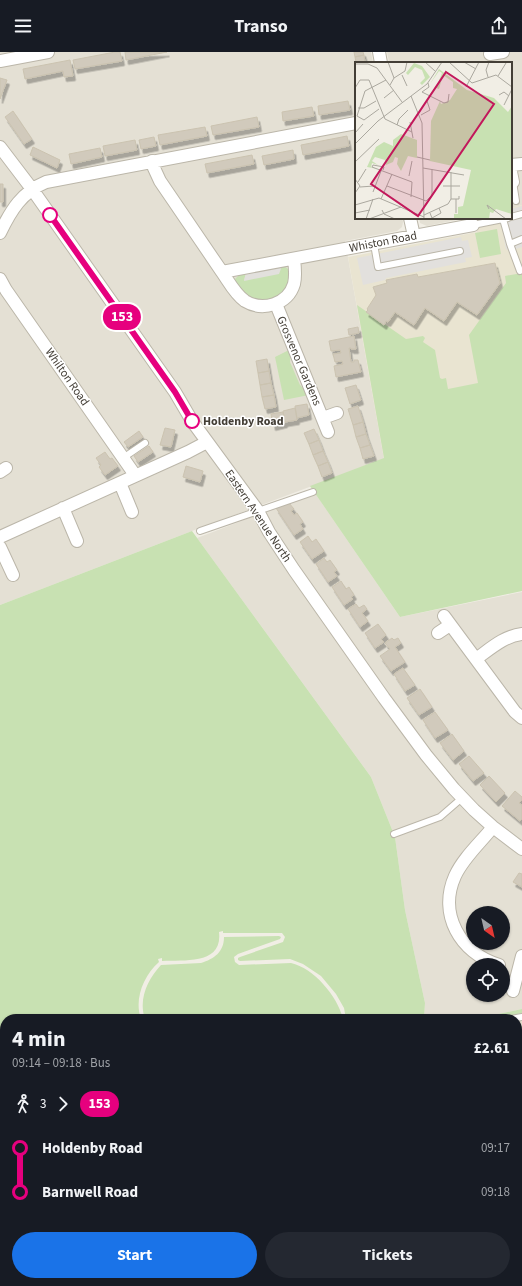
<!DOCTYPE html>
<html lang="en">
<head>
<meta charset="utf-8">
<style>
	:root { --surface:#171b24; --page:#242831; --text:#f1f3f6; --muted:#9ea1a6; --accent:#1a73e8 }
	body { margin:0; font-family:"Source Sans 3",sans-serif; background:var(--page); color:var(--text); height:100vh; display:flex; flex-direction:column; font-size:15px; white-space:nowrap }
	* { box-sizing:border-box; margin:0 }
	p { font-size:13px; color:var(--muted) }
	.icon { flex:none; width:22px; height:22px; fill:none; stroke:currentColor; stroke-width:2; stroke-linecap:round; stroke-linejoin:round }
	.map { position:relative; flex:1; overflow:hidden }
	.panel { position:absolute; left:0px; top:962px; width:522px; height:272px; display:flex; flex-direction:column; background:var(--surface); border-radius:16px 16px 0 0; box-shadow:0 1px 3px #0004 }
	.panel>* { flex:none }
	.badge { padding:0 8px; border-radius:13px; font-size:14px; line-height:26px }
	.needle { width:26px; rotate:146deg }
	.controls { position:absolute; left:466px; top:854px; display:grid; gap:8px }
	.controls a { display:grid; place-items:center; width:44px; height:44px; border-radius:50%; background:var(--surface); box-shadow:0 1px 3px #0004; font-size:20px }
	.map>.badge { position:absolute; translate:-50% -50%; box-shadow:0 0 0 2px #fff }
	.legs { display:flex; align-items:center; gap:6px; height:44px; padding:0 12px; font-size:13px }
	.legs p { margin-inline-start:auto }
	.head { display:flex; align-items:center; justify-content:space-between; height:68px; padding:0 12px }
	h1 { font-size:22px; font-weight:700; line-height:30px }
	.cta { display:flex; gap:8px; margin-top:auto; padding:8px 12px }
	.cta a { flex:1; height:46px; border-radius:24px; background:var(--accent); color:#fff; font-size:16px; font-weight:700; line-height:46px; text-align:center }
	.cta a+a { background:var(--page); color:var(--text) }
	ul { padding:0 12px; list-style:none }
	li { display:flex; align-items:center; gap:14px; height:44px; font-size:15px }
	li i { display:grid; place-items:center; width:6px; height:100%; margin:0 5px; background:currentColor }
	li i::after { content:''; width:10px; height:10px; margin:-5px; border:3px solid; border-radius:50%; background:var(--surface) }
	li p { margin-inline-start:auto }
	li:first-child i { background:linear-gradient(#0000 50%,currentColor 0) }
	li:last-child i { background:linear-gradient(currentColor 50%,#0000 0) }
	header { display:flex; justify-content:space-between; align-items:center; height:52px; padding:0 12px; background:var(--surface); font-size:18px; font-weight:700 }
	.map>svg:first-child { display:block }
</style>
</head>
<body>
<header><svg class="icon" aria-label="menu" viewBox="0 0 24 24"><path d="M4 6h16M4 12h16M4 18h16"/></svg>Transo<svg class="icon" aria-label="share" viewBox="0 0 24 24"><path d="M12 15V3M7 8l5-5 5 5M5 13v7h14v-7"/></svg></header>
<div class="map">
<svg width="522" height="1234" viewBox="0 0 522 1234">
	<defs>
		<filter id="shadow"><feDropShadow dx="2.5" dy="4.5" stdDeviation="0" flood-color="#0004"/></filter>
	</defs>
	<rect width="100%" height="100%" fill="#f1eee5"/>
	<path fill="#e4e0d4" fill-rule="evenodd" d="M0 0H371L373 11H356V166H402L403 170 402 175 397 179 345 189 384 407 192 479 0 553Z
		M387 0H522V153L511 156V11H389Z
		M419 166H466L427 174 420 171Z
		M315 441 400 565 522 540V957L475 967H424L425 951 405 858 395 785 371 725 197 486ZM473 861H503V891H473ZM473 913H503V943H473Z
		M517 1219H522V1234H195L211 1229H517Z"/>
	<path fill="#e9e4d1" d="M522 153V403L384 407 348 205 477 180 476 168 474 166H511V156Z
		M522 961V1212H517V967H495Z"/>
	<path fill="#c8e1b2" d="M497 177 501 202 480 206 475 181Z
		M282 214C303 217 280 263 247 244 242 241 236 233 235 227L239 223 246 221 244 228Z
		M522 221V539L400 565 310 434 384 406 357 253 406 287 423 284 425 286 423 290 435 298 440 326 442 327 446 326 448 337 478 331 469 283 506 231 505 224Z
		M289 298 291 302 290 310 300 333 307 340 309 343 284 348 275 305Z
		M192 479 371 725 395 785 405 858 425 951 424 967H346L344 956 336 942 321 924 303 912 290 907 240 909 238 908V906L240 905 283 890 285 885 282 881H223V879L219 880C223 913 185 908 162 909V906L158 907 159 910C143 924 134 948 141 967H5V1229H181L164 1234H0V553Z
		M279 884 281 885 280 887 238 902 234 905 235 910 239 913 291 911C314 916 338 945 343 967H145C138 947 148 927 161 913L201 911C214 907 224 900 224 885Z
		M522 957V961L495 967H475Z
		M522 974V1021L521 1022 517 1016V975Z
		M517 1100H521L522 1142 517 1132Z"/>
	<path fill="#e2e0dd" d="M522 154V195L510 199 506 197 502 177 498 166H511V157Z
		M461 185 462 189 468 188 472 205 465 206 466 210 386 226 385 228 363 233 357 206Z
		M282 214 279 222 244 229 246 221Z"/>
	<path fill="#d1cabc" stroke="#cbc3b0" filter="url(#shadow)" d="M115 0H120L122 9 75 17 73 8Z
		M125 0H167L126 8Z
		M354 0H363L364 3 355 5Z
		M364 3 365 11H356L355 5Z
		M70 8 73 24 64 25 63 19 25 27 23 17Z
		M0 26 7 28 0 47Z
		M348 49 350 58 319 63 318 54Z
		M312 55 314 64 283 69 282 60Z
		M13 59 32 87 24 92 5 65Z
		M257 65 259 75 213 83 211 74Z
		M205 75 207 84 160 93 158 83Z
		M347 84 349 94 303 103 301 93Z
		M154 85 156 94 141 97 139 88Z
		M135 88 137 98 105 104 103 94Z
		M33 95 60 108 57 116 30 103Z
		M100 96 102 105 71 112 69 102Z
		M293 98 294 107 264 113 262 104Z
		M252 103 254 112 207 121 205 112Z
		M0 132H3V150H0Z
		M495 211 500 231 477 263 457 250 444 269 425 256 414 273 395 260 388 270 386 269 384 273 366 260 368 258 367 257 376 243 373 235 387 231 386 228 417 222 418 225Z
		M358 275 359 281 349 283 348 277Z
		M354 284 356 297H351V296H349L351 310H354V308H358L361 320 336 325 334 314 343 312 342 309 335 310 333 302 341 301 340 298 331 299 329 289Z
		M267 307 269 319 258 321 256 309Z
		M269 319 271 331 260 333 258 321Z
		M271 331 274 343 262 345 260 333Z
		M356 333 361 348 350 352 345 336Z
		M274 343 276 355 265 357 262 345Z
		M307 352 309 363 297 366 295 354Z
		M358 354 363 370 353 373 348 357Z
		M295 356 297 368 285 370 283 359Z
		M283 360 285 371 273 374 271 362Z
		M363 370 366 382 356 385 353 373Z
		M165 376 175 378 171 395 160 393Z
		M314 377 319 388 309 392 304 381Z
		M139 379 143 385 128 395 124 390Z
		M366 382 370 393 360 396 356 385Z
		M319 388 323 399 313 403 309 392Z
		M370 393 374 404 363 407 360 396Z
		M149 394 153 400 138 410 134 404Z
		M323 399 328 410 318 414 313 403Z
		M105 400 110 407 112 406 118 414 105 423 99 415 101 413 96 406Z
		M328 410 332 421 322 425 318 414Z
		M186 414 203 419 200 430 183 425Z
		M289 451 294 457 291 459 294 463 297 461 303 470 300 472 303 477 294 483 276 456Z
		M308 484 312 490 316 487 324 499 312 507 300 490Z
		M324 506 327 510 330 508 337 518 334 520 337 524 328 530 316 512Z
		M341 529 346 537 349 535 354 543 351 545 353 547 344 553 332 535Z
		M356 552 359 556 364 553 367 557 362 561 368 569 360 575 348 557Z
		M378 572 386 583 381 587 384 590 375 596 365 581Z
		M392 586 394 588 398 586 401 591 395 595 405 610 391 619 380 604 390 597 385 591Z
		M403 616 415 633 405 639 394 622Z
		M420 637 432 655 419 663 407 646Z
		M435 660 448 678 435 686 423 668Z
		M452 682 464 699 453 708 440 691Z
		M469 704 484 721 473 729 459 712Z
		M489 724 505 741 496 750 480 733Z
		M515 739 522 745V748L519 751 522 753V767L520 769 502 754Z
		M519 821 522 822V835L513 830Z
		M522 1025V1040L517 1043V1028Z
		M517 1148 522 1157V1200L517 1203Z"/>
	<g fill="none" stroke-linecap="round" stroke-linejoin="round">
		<defs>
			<path id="lane" d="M513 130 516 149
				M511 165 522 162
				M503 167 510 192 522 187
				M473 173 508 166
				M374 192 378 215 460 199
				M510 192 520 219
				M123 406 145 391
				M200 479 313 440
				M394 782 440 765 462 746
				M511 967 522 965
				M297 1234V1229
				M378 1234 379 1232"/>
			<path id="street" d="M379 0 381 11
				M490 2 503 0
				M0 9 48 0
				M0 95 32 137 175 340 192 369 258 459 269 480 294 518 384 646 426 703 454 737 474 758 493 775 522 797
				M152 109 154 116 160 129 222 220 473 173
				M511 113 522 112
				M511 120 513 130
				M410 166 414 184
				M0 181C11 158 22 140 46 130L356 71
				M222 220C229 230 235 242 245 249 263 260 288 252 294 232 296 224 295 215 294 207
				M0 227 6 238 135 423
				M276 252 328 380
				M323 366 337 361
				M0 420 6 416
				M120 431 132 460
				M63 456 77 489
				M0 485 188 400 207 390
				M0 495 13 523
				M444 564 515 660 522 666
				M438 581 450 573
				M476 607C490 597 504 584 522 582
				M493 775C481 790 463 806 455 824 438 862 460 901 499 913
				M513 939 522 904
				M415 1234V1229"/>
		</defs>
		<use href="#lane" stroke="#bbb6a9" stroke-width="8"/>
		<use href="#street" stroke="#bbb6a9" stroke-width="14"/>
		<use href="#lane" stroke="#fff" stroke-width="6"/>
		<use href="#street" stroke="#fff" stroke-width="12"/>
	</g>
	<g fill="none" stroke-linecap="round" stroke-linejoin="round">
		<defs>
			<path id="line-1" d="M50 163 175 340 192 369"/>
		</defs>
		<use href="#line-1" stroke="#fff" stroke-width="9"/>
		<use href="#line-1" stroke="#e6007e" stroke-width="6"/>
	</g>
	<g fill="#fff" stroke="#e6007e" stroke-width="2">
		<circle cx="50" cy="163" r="7"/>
		<circle cx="192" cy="369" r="7"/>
	</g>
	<g text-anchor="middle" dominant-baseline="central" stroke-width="3" stroke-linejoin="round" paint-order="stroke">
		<g font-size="12" fill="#433e36" stroke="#fff">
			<text transform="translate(383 190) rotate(-11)">Whiston Road</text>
			<text transform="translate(299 309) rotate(67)">Grosvenor Gardens</text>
			<text transform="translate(67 325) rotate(55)">Whilton Road</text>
			<text transform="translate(258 464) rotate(56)">Eastern Avenue North</text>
		</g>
		<g font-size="12" font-weight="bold" fill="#433e36" stroke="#fff" text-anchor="start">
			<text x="203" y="369">Holdenby Road</text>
		</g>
	</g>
	<g transform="translate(355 10)">
		<rect width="157" height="157" fill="#f1eee5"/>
		<path d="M59 1 67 4 75 15 67 23 65 21 70 16 67 8 60 5 53 13 51 11ZM84 7 112 28 139 36 153 50 157 44V152L141 147 138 151 135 150 134 157 94 156H99V152H103V145L108 144 116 108 75 99 76 59 85 39 86 42 95 38 102 27 98 26V20L88 13 84 27 81 26 87 11 84 9 75 22ZM46 72 62 78V96L53 94 46 109 42 102 43 96 40 95 38 100 31 103 30 98 20 95 17 99 23 103 17 101 16 105 23 107 12 105 21 85 29 80 38 84V78Z" fill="#c8e1b2"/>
		<path fill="none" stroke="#aba89f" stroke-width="1" d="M33 0 39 16 35 23M70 0 80 9M94 0 117 21 141 13 157 25M109 0 121 7M0 2H13L22 6 47 40M47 13 52 24M143 14 151 1M133 15 131 8 134 0M39 16 50 9 52 0M111 25 124 0M0 26 5 18H14L30 57 57 70M67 30 89 41 93 40 94 32M67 30 74 25 73 21M144 33 149 30 154 34M56 34 67 61 69 157M29 36 39 28M149 43 157 27M3 46H9L21 39M24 47 9 58 2 54 10 29 31 18M66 53 75 48 72 39M55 60 58 76M42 63 44 57 53 48M0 71 8 62M0 82 23 59 72 22 87 0M62 95 75 98M0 100 24 77M68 106 109 113M28 108 29 105 18 103 17 105 57 120 56 135M96 110V137M54 114 57 99M0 117 5 124 0 131M3 120 11 107M32 124 71 139 77 133V107M88 124H105M5 125 19 124M18 130 26 109M26 137 37 112M101 137V151M0 143 24 136 69 155M134 147 132 143 151 157M27 148 29 152 40 157M0 151 15 148M75 151 77 156 86 151 84 146M69 153 93 142 96 137H104V134M11 157 18 137M14 157 46 145"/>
		<path fill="#c2185b" fill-opacity="0.15" stroke="#c2185b" stroke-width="2" d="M91 10 139 42 63 154 16 122Z"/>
		<rect width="157" height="157" fill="none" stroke="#433e36" stroke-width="2"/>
	</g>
</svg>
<div class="controls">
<a><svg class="needle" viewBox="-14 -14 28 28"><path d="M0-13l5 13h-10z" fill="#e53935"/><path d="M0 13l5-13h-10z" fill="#9ea1a6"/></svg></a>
<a><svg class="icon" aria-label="locate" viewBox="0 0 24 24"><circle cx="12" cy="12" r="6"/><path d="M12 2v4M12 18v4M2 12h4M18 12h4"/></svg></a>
</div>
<b class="badge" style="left:122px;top:265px;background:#e6007e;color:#fff">153</b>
<section class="panel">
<div class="head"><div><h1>4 min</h1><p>09:14 – 09:18 · Bus</p></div><b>£2.61</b></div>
<div class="legs"><svg class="icon" aria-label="walk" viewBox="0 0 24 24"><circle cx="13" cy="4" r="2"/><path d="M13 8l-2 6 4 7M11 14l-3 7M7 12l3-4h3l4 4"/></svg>3<svg class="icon" aria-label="forward" viewBox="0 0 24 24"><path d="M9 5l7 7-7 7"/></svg><b class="badge" style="background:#e6007e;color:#fff">153</b></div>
<ul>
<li><i style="color:#e6007e"></i><b>Holdenby Road</b><p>09:17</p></li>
<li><i style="color:#e6007e"></i><b>Barnwell Road</b><p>09:18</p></li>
</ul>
<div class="cta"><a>Start</a><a>Tickets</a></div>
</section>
</div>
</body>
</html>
